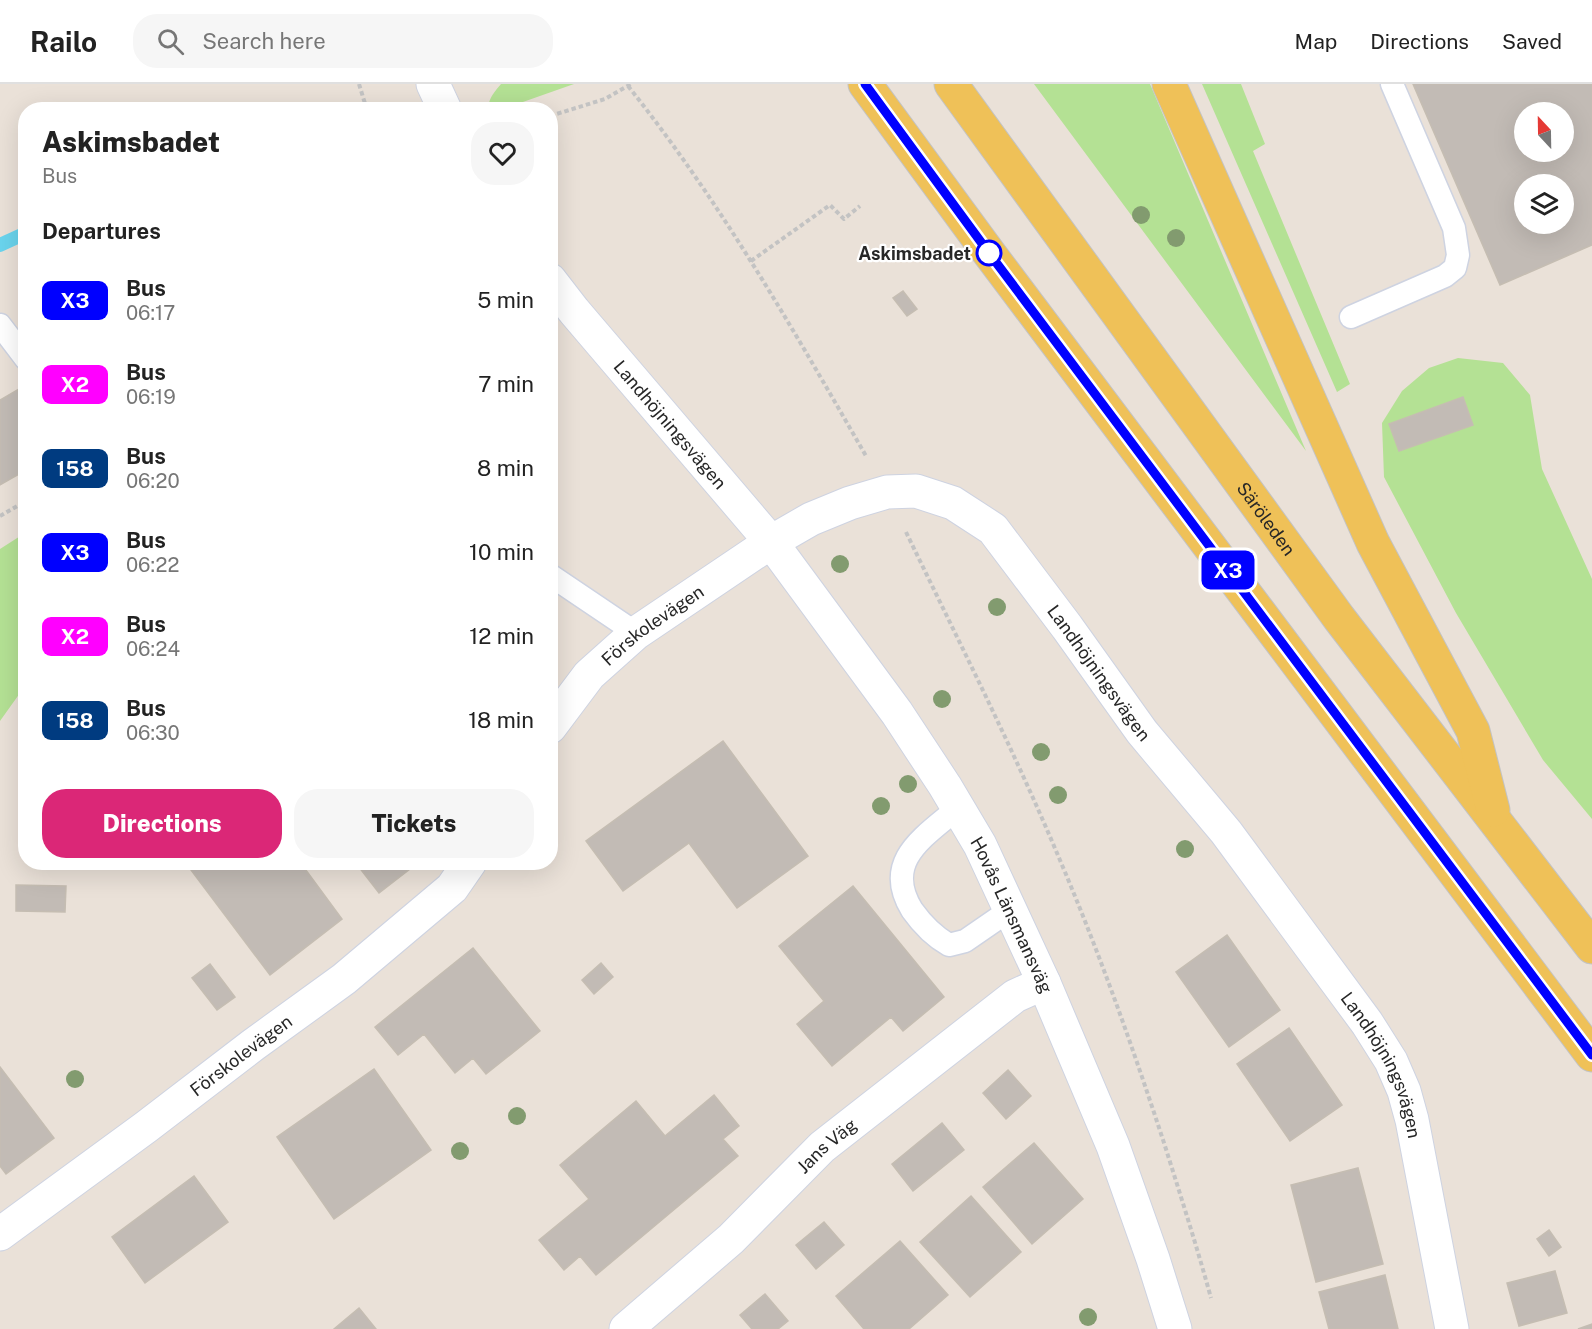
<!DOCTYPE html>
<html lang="en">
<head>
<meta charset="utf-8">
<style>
	:root { --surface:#fff; --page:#f6f6f6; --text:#222; --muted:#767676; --line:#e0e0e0; --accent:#db2777 }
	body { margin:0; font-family:"Public Sans",sans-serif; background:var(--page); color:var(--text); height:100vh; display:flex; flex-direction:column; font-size:22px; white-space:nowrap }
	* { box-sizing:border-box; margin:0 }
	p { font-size:20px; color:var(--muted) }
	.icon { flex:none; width:33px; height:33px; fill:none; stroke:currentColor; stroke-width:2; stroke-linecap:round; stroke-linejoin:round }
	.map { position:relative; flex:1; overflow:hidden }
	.drawer { position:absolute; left:18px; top:18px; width:540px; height:768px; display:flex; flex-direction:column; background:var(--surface); border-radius:24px; box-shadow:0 6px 24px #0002 }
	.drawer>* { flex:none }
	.badge { padding:0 12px; border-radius:9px; font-size:21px; line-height:39px }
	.needle { width:39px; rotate:338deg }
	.tools { position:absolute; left:1514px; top:18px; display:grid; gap:12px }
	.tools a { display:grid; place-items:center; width:60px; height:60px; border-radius:50%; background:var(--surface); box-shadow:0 6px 24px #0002; font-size:30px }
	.map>.badge { position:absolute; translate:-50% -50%; box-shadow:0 0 0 3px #fff }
	h2 { padding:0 24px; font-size:22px; line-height:54px }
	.round { display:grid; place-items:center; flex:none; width:63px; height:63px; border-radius:24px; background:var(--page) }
	.headline { display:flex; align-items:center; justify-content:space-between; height:102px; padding:0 24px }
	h1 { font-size:28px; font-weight:800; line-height:45px }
	.cta { display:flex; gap:12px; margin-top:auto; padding:12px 24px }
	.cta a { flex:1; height:69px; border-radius:24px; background:var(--accent); color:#fff; font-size:24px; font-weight:800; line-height:69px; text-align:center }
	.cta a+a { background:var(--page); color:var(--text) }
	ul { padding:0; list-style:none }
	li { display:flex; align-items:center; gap:18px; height:84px; padding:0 24px }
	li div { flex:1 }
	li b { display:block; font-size:22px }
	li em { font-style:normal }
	li .badge { min-width:66px; font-weight:700; text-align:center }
	header { display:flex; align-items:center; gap:36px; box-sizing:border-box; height:84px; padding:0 30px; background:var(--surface); border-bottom:2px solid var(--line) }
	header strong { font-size:28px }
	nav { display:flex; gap:33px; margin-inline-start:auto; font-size:21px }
	.search { width:420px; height:54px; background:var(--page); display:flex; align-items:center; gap:15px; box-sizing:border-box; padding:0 21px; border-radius:24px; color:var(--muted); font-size:22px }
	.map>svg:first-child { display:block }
</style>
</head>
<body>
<header>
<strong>Railo</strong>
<div class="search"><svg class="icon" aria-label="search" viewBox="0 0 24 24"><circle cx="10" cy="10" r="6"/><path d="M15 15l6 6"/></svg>Search here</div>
<nav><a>Map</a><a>Directions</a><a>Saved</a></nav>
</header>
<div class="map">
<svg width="1592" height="1245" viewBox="0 0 1592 1245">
	<rect width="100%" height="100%" fill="#eae1d8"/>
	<path fill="#b4e194" d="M501 0H574L503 25H489C487 16 495 7 501 0Z
		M1034 0H1150L1306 367Z
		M1202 0H1241L1265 60 1253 67 1350 300 1337 308Z
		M1458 274 1503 279 1530 311 1542 385 1592 495V735L1543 676 1456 529 1384 393 1382 339 1402 307 1429 284Z
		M25 449V602L0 637V465Z"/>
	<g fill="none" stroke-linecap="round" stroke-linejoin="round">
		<path stroke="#6ad4ed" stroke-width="14" d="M0 161 26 149"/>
	</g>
	<path fill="#c2bbb5" stroke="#c5bdb2" stroke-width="1.5" fill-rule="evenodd" d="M1413 0H1592V161L1500 201ZM1524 28H1563V68H1524ZM1524 100H1563V140H1524Z
		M903 207 917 225 907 232 893 214Z
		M19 305 26 316V386L0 401V316Z
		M1463 313 1473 341 1399 367 1389 340Z
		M723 657 808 772 737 824 689 759 623 807 586 757Z
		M185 778H300L342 835 270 891Z
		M355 778H419L379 809Z
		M16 801 66 802 65 828 16 827Z
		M853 802 944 913 903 947 891 933 832 982 797 940 824 917 779 862Z
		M1227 851 1280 926 1229 963 1176 888Z
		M473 864 540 947 486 990 473 974 455 989 424 950 398 971 375 943Z
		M601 879 613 893 594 910 582 896Z
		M210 880 235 913 217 926 192 894Z
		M1289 944 1342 1021 1290 1057 1237 980Z
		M0 983 54 1054 6 1090 0 1082Z
		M374 985 431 1066 334 1135 277 1053Z
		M1008 986 1031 1012 1006 1035 983 1009Z
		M714 1011 739 1042 723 1055 738 1072 596 1191 580 1172 564 1186 539 1156 589 1115 560 1081 636 1017 665 1052Z
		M942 1039 964 1066 913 1107 892 1080Z
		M1034 1059 1083 1115 1032 1160 983 1103Z
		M1358 1084 1383 1180 1316 1198 1291 1101Z
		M194 1092 228 1138 145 1199 112 1153Z
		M971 1112 1021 1168 970 1213 920 1158Z
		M824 1138 844 1161 816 1185 796 1161Z
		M1549 1146 1561 1163 1549 1172 1537 1155Z
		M900 1157 948 1211 909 1245H864L836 1212Z
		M1555 1187 1567 1229 1519 1242 1507 1199Z
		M1385 1191 1398 1245H1329L1319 1208Z
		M765 1210 788 1237 778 1245H752L740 1231Z
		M359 1224 376 1245H334Z
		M1592 1240V1245H1578Z"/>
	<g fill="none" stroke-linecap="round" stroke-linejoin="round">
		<defs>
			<path id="service" d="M1351 233 1445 192 1455 184 1458 171 1454 144 1392 0
				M0 241 26 275
				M550 491 636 549
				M958 724C924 753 882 777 912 826 922 840 935 853 949 861L965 857 1010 826"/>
			<g id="minor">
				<path d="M433 0 445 26"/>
				<path id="s1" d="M550 196 574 227 771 458 811 435 850 419 887 408 916 407 953 419 993 445 1067 543 1142 648 1226 748 1367 939 1391 977 1404 1007 1412 1036 1452 1245"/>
				<path id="s2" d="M550 643 589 591 636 549 771 458 897 629 945 702 980 761 1044 899 1113 1062 1153 1175 1175 1245"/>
				<path id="s3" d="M0 1150 146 1043 253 961 344 895 452 804 470 778"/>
				<path id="s4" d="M626 1245 731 1155 822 1063 1015 912 1044 899"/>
			</g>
			<g id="primary">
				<path d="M865 0 989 169 1592 971"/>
				<path id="s5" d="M951 0 1339 534 1592 863"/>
				<path d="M1169 0 1373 459 1473 647 1493 726"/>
			</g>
		</defs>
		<use href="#service" stroke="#ced3e1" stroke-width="25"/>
		<use href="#minor" stroke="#ced3e1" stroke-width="35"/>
		<use href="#primary" stroke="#c3c3c3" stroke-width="35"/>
		<path stroke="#c3c3c3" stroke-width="4" stroke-dasharray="4.5 3" stroke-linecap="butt" d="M359 0 367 26
			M628 2C720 117 793 245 866 372
			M550 32 605 15 631 0
			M751 177 830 121 844 135 860 122
			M0 432 26 417
			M906 448C959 558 1015 668 1062 781 1101 873 1134 967 1165 1062 1181 1113 1197 1163 1211 1214"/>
		<use href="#service" stroke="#fff" stroke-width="22"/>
		<use href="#minor" stroke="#fff" stroke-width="33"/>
		<use href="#primary" stroke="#efc158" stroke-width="33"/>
	</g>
	<g fill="#829b6f">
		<circle cx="1141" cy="131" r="9"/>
		<circle cx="1176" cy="154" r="9"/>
		<circle cx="840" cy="480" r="9"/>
		<circle cx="997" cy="523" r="9"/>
		<circle cx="942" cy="615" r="9"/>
		<circle cx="1041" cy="668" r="9"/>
		<circle cx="908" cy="700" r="9"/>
		<circle cx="1058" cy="711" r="9"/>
		<circle cx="881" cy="722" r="9"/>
		<circle cx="1185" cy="765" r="9"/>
		<circle cx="75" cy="995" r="9"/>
		<circle cx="517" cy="1032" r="9"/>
		<circle cx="460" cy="1067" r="9"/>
		<circle cx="1088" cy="1233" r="9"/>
	</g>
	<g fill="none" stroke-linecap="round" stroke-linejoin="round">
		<defs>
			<path id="line" d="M865 0 989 169 1592 971"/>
		</defs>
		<use href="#line" stroke="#fff" stroke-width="14"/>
		<use href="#line" stroke="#00f" stroke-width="9"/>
	</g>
	<circle fill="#fff" stroke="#00f" stroke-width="3" cx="989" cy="169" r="12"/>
	<g text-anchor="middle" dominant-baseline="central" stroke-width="4.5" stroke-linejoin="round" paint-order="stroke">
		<g font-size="18" font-weight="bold" fill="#272727" stroke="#fff" text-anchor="end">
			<text x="971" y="169">Askimsbadet</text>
		</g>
		<g font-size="18" fill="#272727" stroke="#fff">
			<text stroke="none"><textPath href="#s1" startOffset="188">Landhöjningsvägen</textPath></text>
			<text stroke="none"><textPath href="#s5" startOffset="537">Säröleden</textPath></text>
			<text stroke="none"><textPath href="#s2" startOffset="146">Förskolevägen</textPath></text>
			<text stroke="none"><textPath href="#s1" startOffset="764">Landhöjningsvägen</textPath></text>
			<text stroke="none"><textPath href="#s2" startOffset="736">Hovås Länsmansväg</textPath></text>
			<text stroke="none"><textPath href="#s3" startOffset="300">Förskolevägen</textPath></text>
			<text stroke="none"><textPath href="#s1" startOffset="1250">Landhöjningsvägen</textPath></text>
			<text stroke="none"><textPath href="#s4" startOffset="272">Jans Väg</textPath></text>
		</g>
	</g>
</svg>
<div class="tools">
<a><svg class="needle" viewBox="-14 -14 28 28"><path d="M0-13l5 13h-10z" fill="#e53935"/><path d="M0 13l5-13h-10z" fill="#767676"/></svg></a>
<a><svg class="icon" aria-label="layers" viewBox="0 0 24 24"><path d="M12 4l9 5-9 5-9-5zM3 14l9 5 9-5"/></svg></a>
</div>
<b class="badge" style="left:1228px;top:486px;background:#00f;color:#fff">X3</b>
<section class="drawer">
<div class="headline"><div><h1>Askimsbadet</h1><p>Bus</p></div><a class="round"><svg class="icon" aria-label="heart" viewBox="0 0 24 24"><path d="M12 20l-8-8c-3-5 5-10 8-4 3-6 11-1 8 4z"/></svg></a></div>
<h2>Departures</h2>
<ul>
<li><span class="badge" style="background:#00f;color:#fff">X3</span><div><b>Bus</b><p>06:17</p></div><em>5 min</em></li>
<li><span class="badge" style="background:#f0f;color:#fff">X2</span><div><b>Bus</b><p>06:19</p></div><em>7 min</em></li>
<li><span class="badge" style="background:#003b80;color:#fff">158</span><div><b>Bus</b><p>06:20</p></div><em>8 min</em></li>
<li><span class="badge" style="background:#00f;color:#fff">X3</span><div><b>Bus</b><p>06:22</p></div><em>10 min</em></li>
<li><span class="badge" style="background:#f0f;color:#fff">X2</span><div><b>Bus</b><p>06:24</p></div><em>12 min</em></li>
<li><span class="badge" style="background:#003b80;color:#fff">158</span><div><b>Bus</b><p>06:30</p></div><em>18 min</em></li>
</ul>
<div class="cta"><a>Directions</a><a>Tickets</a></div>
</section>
</div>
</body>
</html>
